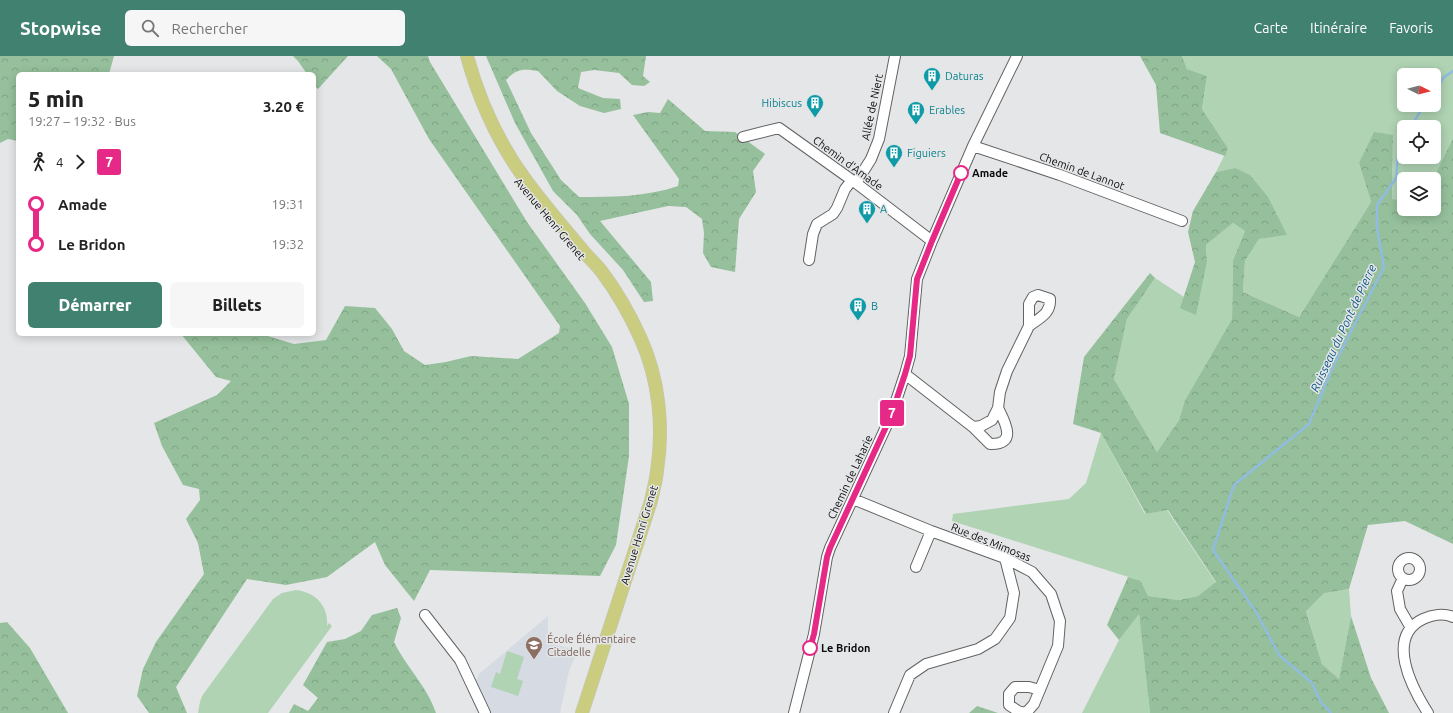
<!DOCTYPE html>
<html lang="fr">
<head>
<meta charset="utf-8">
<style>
	:root { --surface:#fff; --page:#f6f6f6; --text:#222; --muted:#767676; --accent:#418170 }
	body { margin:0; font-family:Ubuntu,sans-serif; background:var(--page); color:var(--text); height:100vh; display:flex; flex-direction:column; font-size:15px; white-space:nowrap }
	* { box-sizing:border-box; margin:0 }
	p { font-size:13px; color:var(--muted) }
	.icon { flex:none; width:22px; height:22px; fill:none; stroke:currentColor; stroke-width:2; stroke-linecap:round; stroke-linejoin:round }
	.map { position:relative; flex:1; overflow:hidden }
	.panel { position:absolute; left:16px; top:16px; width:300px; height:264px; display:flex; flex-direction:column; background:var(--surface); border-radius:6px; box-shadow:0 2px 10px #0003 }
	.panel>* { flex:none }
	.badge { padding:0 8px; border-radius:3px; font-size:14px; line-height:26px }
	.needle { width:26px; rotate:96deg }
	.controls { position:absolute; left:1397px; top:12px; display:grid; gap:8px }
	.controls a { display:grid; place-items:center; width:44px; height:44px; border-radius:6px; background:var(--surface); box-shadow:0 2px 10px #0003; font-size:20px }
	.map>.badge { position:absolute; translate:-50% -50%; box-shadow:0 0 0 2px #fff }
	.legs { display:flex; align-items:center; gap:6px; height:44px; padding:0 12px; font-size:13px }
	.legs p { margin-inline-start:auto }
	.headline { display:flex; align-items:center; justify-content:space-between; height:68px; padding:0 12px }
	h1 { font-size:22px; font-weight:800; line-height:30px }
	.cta { display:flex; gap:8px; margin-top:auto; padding:8px 12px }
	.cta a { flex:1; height:46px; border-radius:6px; background:var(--accent); color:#fff; font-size:16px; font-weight:800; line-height:46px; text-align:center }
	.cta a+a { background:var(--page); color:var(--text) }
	ul { padding:0 12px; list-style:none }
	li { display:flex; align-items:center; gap:14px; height:40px; font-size:15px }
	li i { display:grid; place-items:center; width:6px; height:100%; margin:0 5px; background:currentColor }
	li i::after { content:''; width:10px; height:10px; margin:-5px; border:3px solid; border-radius:50%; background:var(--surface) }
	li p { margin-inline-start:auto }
	li:first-child i { background:linear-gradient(#0000 50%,currentColor 0) }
	li:last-child i { background:linear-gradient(currentColor 50%,#0000 0) }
	header { display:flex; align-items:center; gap:24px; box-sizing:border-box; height:56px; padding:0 20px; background:var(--accent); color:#fff }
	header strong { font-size:19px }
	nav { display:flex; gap:22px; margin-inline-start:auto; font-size:14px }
	.search { width:280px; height:36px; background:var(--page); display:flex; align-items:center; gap:10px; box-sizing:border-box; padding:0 14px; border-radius:6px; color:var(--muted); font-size:15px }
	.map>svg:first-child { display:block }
</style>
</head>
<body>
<header>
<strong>Stopwise</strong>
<div class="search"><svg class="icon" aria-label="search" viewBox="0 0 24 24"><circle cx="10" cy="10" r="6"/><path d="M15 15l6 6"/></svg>Rechercher</div>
<nav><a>Carte</a><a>Itinéraire</a><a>Favoris</a></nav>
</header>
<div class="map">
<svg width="1453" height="657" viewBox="0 0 1453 657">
	<defs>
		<pattern id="forest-crowns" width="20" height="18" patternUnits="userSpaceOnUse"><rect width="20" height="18" fill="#95c09b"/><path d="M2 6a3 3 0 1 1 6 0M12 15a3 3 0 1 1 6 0" fill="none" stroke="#7fa484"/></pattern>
	</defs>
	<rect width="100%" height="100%" fill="#e5e6e8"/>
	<path fill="#d5dae3" d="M548 560V587L578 594 569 615 560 657H491L476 625 479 618Z"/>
	<path fill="#afd3b3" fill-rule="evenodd" d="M1182 0H1453V82L1433 123H1404V144L1392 143 1393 80 1359 107 1371 146 1299 261 1243 236 1245 205 1259 183 1286 179 1235 112 1216 116 1228 92 1202 53 1207 20 1187 13ZM1404 19H1434V49H1404ZM1404 71H1434V101H1404Z
		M1233 167 1245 175 1233 204 1232 263 1185 344 1179 364 1157 396 1114 323 1127 263 1155 222 1184 241 1180 252 1207 205 1206 189Z
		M1101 377 1145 458 1167 454 1216 527 1198 540 1179 544 1148 540 1141 525 952 465 953 458 1069 443 1086 427Z
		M1349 533 1351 560 1339 623 1322 608 1306 554 1324 536Z
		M296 534C315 536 329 550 327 570L329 567 332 570 268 657H198L200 646 202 640 273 543 282 537Z
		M1139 557 1150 657H1082L1119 584Z
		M507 595 524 601 517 623 523 625 518 640 491 631 496 616 500 618Z"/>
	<path fill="url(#forest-crowns)" d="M0 0H114L109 18H18V85L8 83 0 87Z
		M293 0H348L318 33 314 28V18H307L298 5Z
		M377 0H428L430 6 527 166 585 247 612 291 629 348V400L616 489 600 520 430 514 414 545 385 509 375 486 327 521 286 529 247 523 176 631 187 657H149L137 640 143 613 156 586 204 518 198 487 186 463 200 444 199 433 183 429 162 390 154 367 217 339 231 325 216 321 181 278H261L294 288 326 284 345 250 375 252 392 273 404 295 425 309 446 306 471 300 518 303 559 277 560 270 429 83 391 13Z
		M486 0H646L643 20 650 26 644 30 632 29 619 17 594 14 581 16 578 32 603 42 620 43 621 53 604 57 580 50 557 35 538 15C522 13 518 12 506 24L531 77 561 124 579 141C612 141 646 141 678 130L679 123 633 59 648 56 660 57 668 43 705 75 735 76 765 98 753 115 756 136 739 163 735 216 711 211 703 197 704 177 702 163 686 151 668 150 600 165 651 226 653 245 644 246 623 214 590 178 577 159 553 135 515 67Z
		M1140 0H1182L1187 13 1207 20 1202 53 1228 92 1225 100 1160 77 1156 29Z
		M1374 76 1393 79 1392 143 1404 144V153H1434V123H1433L1453 82V488L1405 465 1368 469 1349 533 1324 537 1306 555 1322 608 1339 623 1351 560 1371 622 1389 657H1150L1139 558 1119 584 1107 569 1128 521 1141 525 1148 540 1179 544 1198 540 1216 526 1168 454 1146 458 1101 377 1073 368 1084 301 1150 217 1155 222 1127 263 1114 323 1157 396 1179 364 1185 344 1232 263 1233 204 1245 175 1233 167 1206 189 1207 205 1196 259 1180 252 1195 206 1188 176 1193 155 1216 116 1235 112 1250 119 1268 141 1287 179 1259 183 1245 205 1243 236 1299 261 1371 146 1359 107Z
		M397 552 401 562 394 586C406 611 427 630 436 657H289L294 648 308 655 318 642 303 629 327 586 345 583 361 575 372 559Z
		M7 566 30 592 68 657H0V567Z
		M977 650 998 657H969Z"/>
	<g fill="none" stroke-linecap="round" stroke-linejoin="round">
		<path stroke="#8fbce0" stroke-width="2.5" d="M1434 36 1444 21 1453 15
			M1411 71 1424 49
			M1331 657 1320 645 1312 627 1279 599 1256 556 1213 494 1234 429 1309 368 1332 313 1384 211 1377 172V149L1396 122 1398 99 1404 86"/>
		<defs>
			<path id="minor" d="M743 81 779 72 856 127 932 185
				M973 90 1060 119 1182 165
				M856 127 871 103 879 83 895 0
				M809 204 813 178 817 168 833 158 837 152 845 133 852 124
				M905 318 973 371 981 370 992 364 998 352 1000 336 1007 315 1029 270V248L1033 241 1038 239 1050 243C1051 258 1039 262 1029 270
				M973 371 990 388C1018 389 1005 366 998 352
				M853 443 931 475 1005 502 1032 516 1051 538 1060 565 1058 590 1034 648 1026 657
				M1398 513a11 11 0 1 1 22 0a11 11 0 1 1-22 0Z
				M916 511 931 475
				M1403 522 1397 535 1400 553 1411 572
				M425 559 460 604 485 657
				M794 657 814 578 827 501 830 492 891 360 905 318 910 300 917 223 932 185 973 90 1017 0
				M894 657 910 619 926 608 978 593 995 583 1010 562 1014 537 1005 502
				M1026 657 1018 655 1009 649V638L1015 631H1029L1040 634
				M1428 657C1412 632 1385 581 1423 563 1432 559 1444 557 1453 561"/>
			<path id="major" d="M467 0C479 44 498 86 525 123 543 148 564 172 584 196 590 203 597 209 602 216 617 236 630 259 640 281 659 322 664 371 657 415 656 425 653 435 651 445L582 657"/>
		</defs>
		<use href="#minor" stroke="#626364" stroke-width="12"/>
		<use href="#major" stroke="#c4c4c5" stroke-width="14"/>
		<use href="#minor" stroke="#fff" stroke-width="10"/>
		<use href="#major" stroke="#cacd80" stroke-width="13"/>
	</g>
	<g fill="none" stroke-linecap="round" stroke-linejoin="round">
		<defs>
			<path id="line-1" d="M810 592 814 578 827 501 830 492 891 360 905 318 910 300 917 223 932 185 961 117"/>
		</defs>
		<use href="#line-1" stroke="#fff" stroke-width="9"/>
		<use href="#line-1" stroke="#e62987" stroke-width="6"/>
	</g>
	<defs>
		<symbol id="building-pin" viewBox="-11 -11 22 30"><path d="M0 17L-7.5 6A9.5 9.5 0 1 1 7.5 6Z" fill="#0f9aa8" stroke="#e5e6e8"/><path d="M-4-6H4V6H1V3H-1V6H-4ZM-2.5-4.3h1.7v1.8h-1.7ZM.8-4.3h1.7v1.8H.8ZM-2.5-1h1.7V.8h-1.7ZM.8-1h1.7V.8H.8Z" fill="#fff"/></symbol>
		<symbol id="school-pin" viewBox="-11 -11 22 30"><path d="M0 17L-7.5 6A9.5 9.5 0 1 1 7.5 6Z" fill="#8d6e63" stroke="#e5e6e8"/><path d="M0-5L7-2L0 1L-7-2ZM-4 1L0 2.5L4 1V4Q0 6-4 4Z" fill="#fff"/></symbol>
	</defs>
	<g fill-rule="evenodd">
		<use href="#building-pin" x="922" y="10" width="20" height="27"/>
		<use href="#building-pin" x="805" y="37" width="20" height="27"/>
		<use href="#building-pin" x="906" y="44" width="20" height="27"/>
		<use href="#building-pin" x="884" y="87" width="20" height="27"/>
		<use href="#building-pin" x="857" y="143" width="20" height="27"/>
		<use href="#building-pin" x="848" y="240" width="20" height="27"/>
		<use href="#school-pin" x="524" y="579" width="20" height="27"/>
	</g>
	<g fill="#fff" stroke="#e62987" stroke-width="2">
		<circle cx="961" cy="117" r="7"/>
		<circle cx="810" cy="592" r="7"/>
	</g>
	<g text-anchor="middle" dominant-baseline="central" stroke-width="3" stroke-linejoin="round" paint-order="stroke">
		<g font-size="11" fill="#0d838f" stroke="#e5e6e8" text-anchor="start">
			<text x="945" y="20">Daturas</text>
			<text x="802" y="47" text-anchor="end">Hibiscus</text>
			<text x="929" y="54">Erables</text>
			<text x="907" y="97">Figuiers</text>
			<text x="880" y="153">A</text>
			<text x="871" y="250">B</text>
		</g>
		<g font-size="11" fill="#0b0b0c" stroke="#e5e6e8">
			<text transform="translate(872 51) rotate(-78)">Allée de Niert</text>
			<text transform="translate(848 107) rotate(36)">Chemin d'Amade</text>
			<text transform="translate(1082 115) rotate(20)">Chemin de Lannot</text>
			<text transform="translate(550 163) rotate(50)">Avenue Henri Grenet</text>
			<text transform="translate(850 421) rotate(-65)">Chemin de Laharie</text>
			<text transform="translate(639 479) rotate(-73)">Avenue Henri Grenet</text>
			<text transform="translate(991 486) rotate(22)">Rue des Mimosas</text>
		</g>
		<g font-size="11" font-weight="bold" fill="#0b0b0c" stroke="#e5e6e8" text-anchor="start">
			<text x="972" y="117">Amade</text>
			<text x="821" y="592">Le Bridon</text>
		</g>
		<g font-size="11" fill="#785e54" stroke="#e5e6e8" text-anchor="start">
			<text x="547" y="583">École Élémentaire<tspan x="547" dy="13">Citadelle</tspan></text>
		</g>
		<g font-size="12" font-style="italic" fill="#0e5885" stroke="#e5e6e8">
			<text transform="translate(1343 272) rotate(-65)">Ruisseau du Pont de Pierre</text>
		</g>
	</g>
</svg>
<div class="controls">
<a><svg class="needle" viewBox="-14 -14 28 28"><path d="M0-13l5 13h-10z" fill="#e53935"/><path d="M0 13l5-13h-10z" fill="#767676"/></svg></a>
<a><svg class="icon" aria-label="locate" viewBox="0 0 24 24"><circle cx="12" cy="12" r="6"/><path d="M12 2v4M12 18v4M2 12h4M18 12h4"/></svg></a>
<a><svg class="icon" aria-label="layers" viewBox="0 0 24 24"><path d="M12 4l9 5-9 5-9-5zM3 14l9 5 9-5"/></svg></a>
</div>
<b class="badge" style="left:892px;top:357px;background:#e62987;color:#fff">7</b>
<section class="panel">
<div class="headline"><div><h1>5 min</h1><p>19:27 – 19:32 · Bus</p></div><b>3.20 €</b></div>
<div class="legs"><svg class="icon" aria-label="walk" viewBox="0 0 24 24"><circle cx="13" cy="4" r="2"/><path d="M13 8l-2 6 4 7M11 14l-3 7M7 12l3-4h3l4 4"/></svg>4<svg class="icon" aria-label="forward" viewBox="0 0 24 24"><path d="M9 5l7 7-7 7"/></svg><b class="badge" style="background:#e62987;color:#fff">7</b></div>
<ul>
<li><i style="color:#e62987"></i><b>Amade</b><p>19:31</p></li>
<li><i style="color:#e62987"></i><b>Le Bridon</b><p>19:32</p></li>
</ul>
<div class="cta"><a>Démarrer</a><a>Billets</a></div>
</section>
</div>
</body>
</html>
